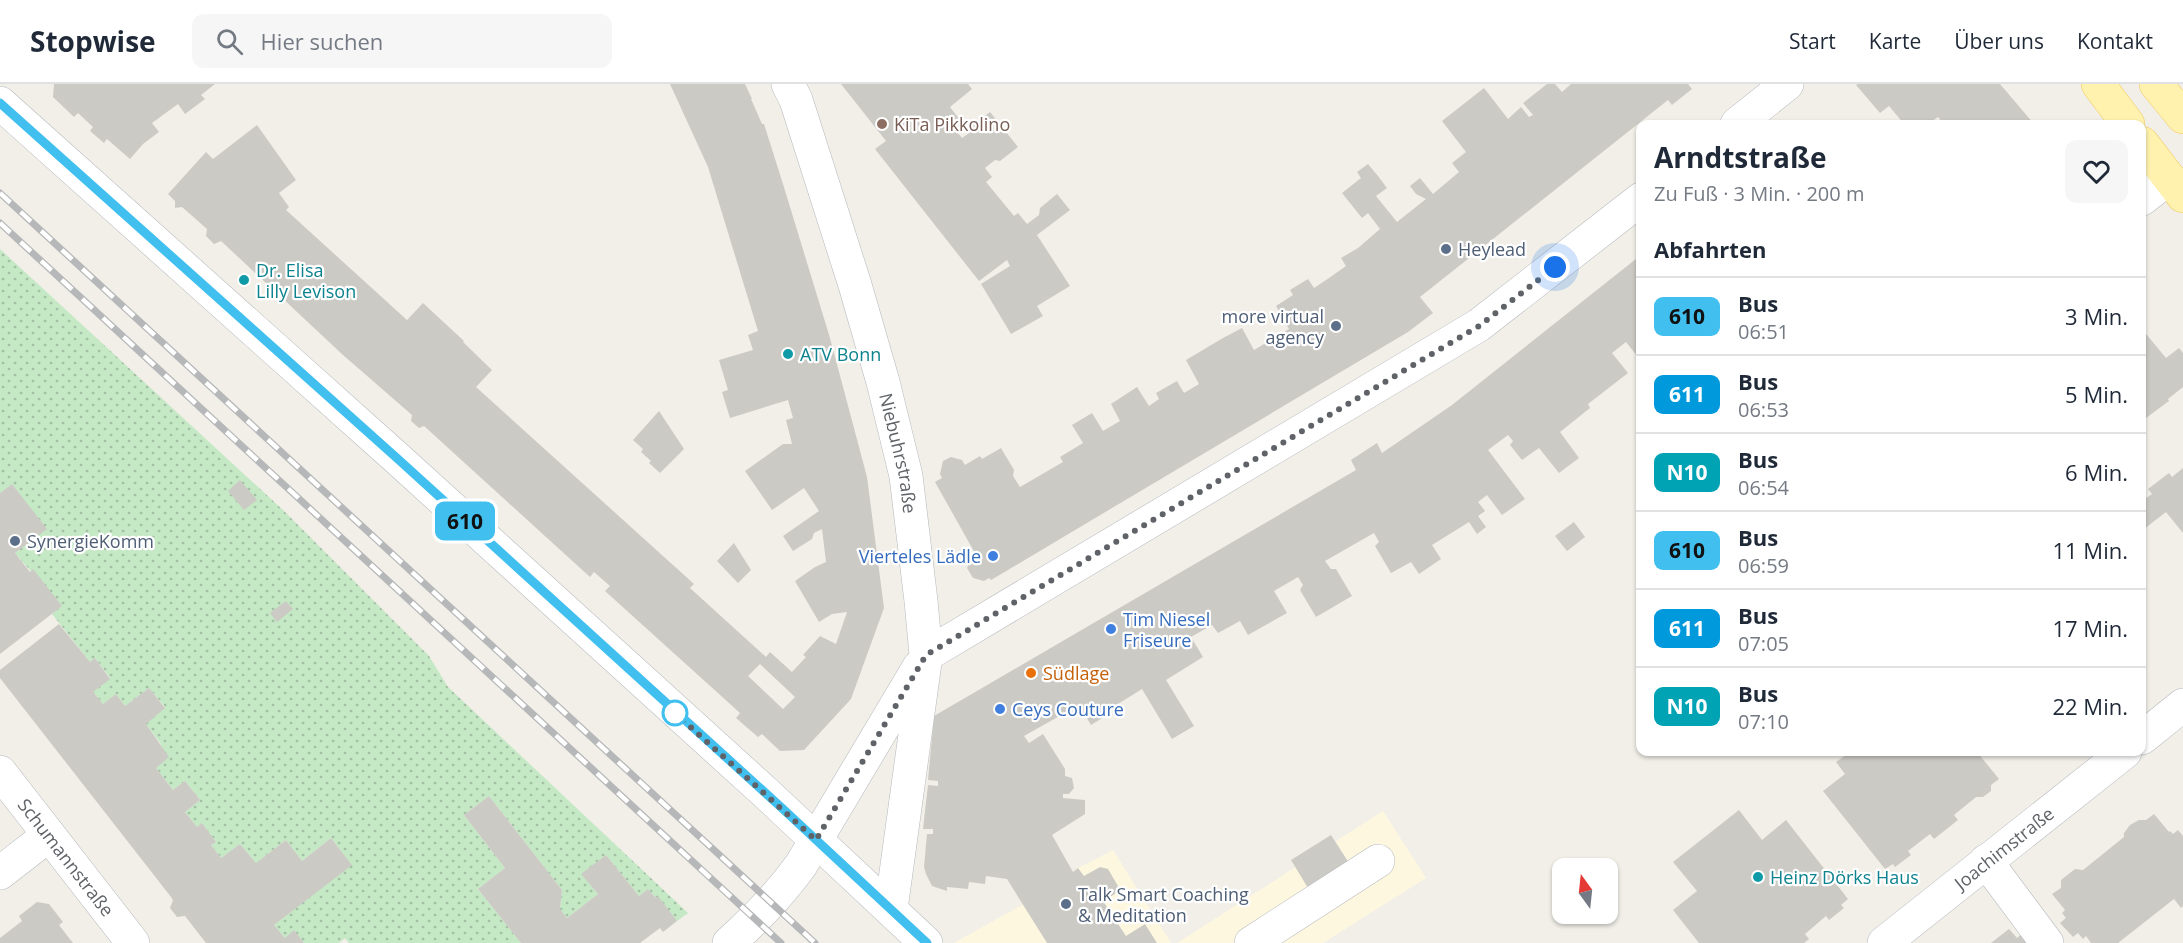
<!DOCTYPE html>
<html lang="de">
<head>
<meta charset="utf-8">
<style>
	:root { --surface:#fff; --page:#f6f6f7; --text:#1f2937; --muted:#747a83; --line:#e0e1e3 }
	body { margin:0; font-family:"Open Sans",sans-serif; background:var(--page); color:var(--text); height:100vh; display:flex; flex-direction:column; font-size:22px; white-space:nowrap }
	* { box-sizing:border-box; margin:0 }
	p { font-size:20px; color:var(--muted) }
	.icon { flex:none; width:33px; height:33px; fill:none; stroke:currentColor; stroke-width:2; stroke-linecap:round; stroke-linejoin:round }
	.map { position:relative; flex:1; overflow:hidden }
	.side { position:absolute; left:1636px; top:36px; width:510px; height:636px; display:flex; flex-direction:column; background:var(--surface); border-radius:12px; box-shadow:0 2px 4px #0004 }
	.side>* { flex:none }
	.badge { padding:0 12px; border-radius:9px; font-size:21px; line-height:39px }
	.needle { width:39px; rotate:345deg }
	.tools { position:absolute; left:1552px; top:774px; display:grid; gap:12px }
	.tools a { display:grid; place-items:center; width:66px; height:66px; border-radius:12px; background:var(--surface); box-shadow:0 2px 4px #0004; font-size:30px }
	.you { position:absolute; width:30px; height:30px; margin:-15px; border:4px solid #fff; border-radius:50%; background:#1a73e8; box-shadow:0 0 0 9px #1a73e833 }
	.map>.badge { position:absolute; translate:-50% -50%; box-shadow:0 0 0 3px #fff }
	h2 { padding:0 18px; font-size:22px; line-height:54px }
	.round { display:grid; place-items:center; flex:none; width:63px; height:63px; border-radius:12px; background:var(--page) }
	.headline { display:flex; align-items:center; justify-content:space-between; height:102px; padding:0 18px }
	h1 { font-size:28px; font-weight:700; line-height:45px }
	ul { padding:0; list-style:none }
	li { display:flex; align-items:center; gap:18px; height:78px; padding:0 18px; border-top:2px solid var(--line) }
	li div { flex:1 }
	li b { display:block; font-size:22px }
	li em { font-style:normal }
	li .badge { min-width:66px; font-weight:700; text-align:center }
	header { display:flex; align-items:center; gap:36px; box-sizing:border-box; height:84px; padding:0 30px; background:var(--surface); border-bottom:2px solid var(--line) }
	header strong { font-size:28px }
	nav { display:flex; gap:33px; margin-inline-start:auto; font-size:21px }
	.search { width:420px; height:54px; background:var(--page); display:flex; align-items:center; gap:15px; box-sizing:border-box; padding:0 21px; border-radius:12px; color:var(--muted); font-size:22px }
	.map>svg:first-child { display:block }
</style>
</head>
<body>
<header>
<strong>Stopwise</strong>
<div class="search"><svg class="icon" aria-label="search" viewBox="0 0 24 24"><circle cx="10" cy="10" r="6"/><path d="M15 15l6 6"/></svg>Hier suchen</div>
<nav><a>Start</a><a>Karte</a><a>Über uns</a><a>Kontakt</a></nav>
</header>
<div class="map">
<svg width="2183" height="859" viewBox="0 0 2183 859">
	<defs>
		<pattern id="park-dots" width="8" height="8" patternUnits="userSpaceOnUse" patternTransform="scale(1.5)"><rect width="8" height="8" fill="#c5e8c5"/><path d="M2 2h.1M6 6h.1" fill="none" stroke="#a3c0a4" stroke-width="1.8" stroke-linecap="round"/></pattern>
	</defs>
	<rect width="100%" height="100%" fill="#f1efe8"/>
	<path fill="#fef7e0" d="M1383 727 1426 794 1323 859H1177Z
		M1113 766 1171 859H954L1022 821 1078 784Z"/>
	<path fill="url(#park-dots)" d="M0 165 284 427 429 572 448 603 688 829 677 837 658 813 656 814 648 805 639 812 606 771 582 790 598 810 567 834 560 825 562 806 489 712 464 731 505 784 478 805 521 859H349L345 854 339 859H304L294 847 285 854 274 841 351 780 331 754 302 777 286 756 256 779 240 760 221 774 211 761 216 758 202 739 197 743 185 728 200 716 185 697 173 706 156 684 161 660 145 639 165 623 149 604 125 622 116 610 103 620 93 608 110 594 95 574 90 578 52 530 61 522 15 469 46 445 12 400 0 409Z"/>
	<path fill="#cccac5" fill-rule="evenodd" d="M54 0H215L201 11 205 15 185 30 178 20 152 39 159 48 143 60 130 75 107 55 104 59 90 47 93 43 78 29 74 33 53 13Z
		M670 0H745L752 15H751L762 40H764L783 100 830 254 867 393 884 524 851 615 804 666 780 667 762 650 758 653 736 634 740 629 605 507 610 502 594 488 590 493 424 342 419 344 411 337 412 331 343 271 221 157 214 160 206 152 207 145 182 123 175 124V117L168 110 206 68 213 75 257 41 296 96 279 109 289 123 286 126 407 236 423 219 464 257 463 258 492 286 476 303 694 500 690 504 766 573 770 568 792 588 806 573 803 571 820 552 836 560 847 528 832 530 819 538 795 497 815 483 826 478 822 445 814 449 812 455 793 467 783 452 819 427 804 404 772 426 745 387 783 360H792L786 336 793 334 788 316 730 334 722 308 728 306 719 276 753 266 748 251 758 247 708 83ZM760 580 795 613 783 625 748 592Z
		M841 0H968L972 5 950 23 963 40 956 47 962 54 972 47V42L990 28 1018 63 1000 77 995 76 985 84 992 93 986 98 1014 132 1018 129 1027 140 1039 131 1040 124 1057 110 1070 126 1037 151 1070 202 1037 222 1043 232 1011 250 981 200 1010 182 1007 176 979 197 875 65 886 57Z
		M1547 0H1555L1562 8 1571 0H1688L1692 5 1672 21 1668 16 1420 213 1433 229 1408 248 991 496 989 494 984 497 973 494 967 484 971 474 976 471 935 398 942 394 940 390 943 377 951 373 962 376 965 381 980 372 982 375 1001 364 1014 386 1013 392 1020 403 1063 378 1060 373 1083 359 1072 341 1092 329 1103 347 1120 337 1111 320 1137 303 1149 322 1159 315 1156 309 1177 297 1184 309 1199 300 1186 276 1223 254 1242 244 1254 266 1289 245 1276 222 1293 211 1290 206 1308 195 1314 204 1329 194 1346 182 1341 174 1358 164 1380 145 1368 129 1362 134 1342 109 1361 94 1357 88 1368 80 1378 92 1387 104 1376 112 1397 138 1426 115 1416 110 1410 102 1420 94 1433 110 1459 88 1452 79 1466 68 1442 37 1484 4 1508 35 1521 23 1529 33 1533 31 1523 19Z
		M1858 0H2000L2034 40H1944L1938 33 1928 40H1904L1889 22 1880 29 1856 1Z
		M1641 171V277L1626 258 1612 269 1628 289 1588 320 1590 324 1560 348 1579 374 1559 389 1539 364 1522 376 1510 361 1513 357 1508 351 1488 366 1525 415 1502 431 1487 411 1478 418 1485 427 1478 432 1486 443 1477 450 1469 438 1432 461 1441 475 1419 490 1411 478 1391 489 1375 462 1379 458 1374 449 1325 477 1331 485H1336L1352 512 1316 533 1300 506 1303 501 1298 493 1274 507 1287 529 1248 551 1240 537 1218 549 1212 541 1191 553 1203 573 1166 596 1194 642 1172 655 1142 605 1110 625 1112 628 1091 641 1079 621 1024 652 1029 659 1043 650 1065 685V692L1072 694 1074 704 1069 710H1063V714L1085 716V730L1052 751 1073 788 1078 784 1084 792 1100 783 1108 785 1118 802 1115 810 1103 817 1126 852 1145 840 1157 859H1047L1007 795 986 792 985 800 969 798 968 805 947 803V807L932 802 926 790 924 783 927 750H933V745H923L928 701 938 702V697L928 696 934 632 1356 386 1351 376 1377 359 1382 369 1452 321Z
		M2142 245 2166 274 2179 264 2183 269V303L2168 315 2169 317 2142 337Z
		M659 327 684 365 660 389 649 379 651 377 641 368 643 365 633 356Z
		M2183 384V449L2166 428 2144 445 2142 442V417L2152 410 2148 405 2169 389 2172 393Z
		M240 396 257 416 244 426 228 407Z
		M12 400 47 445 15 469 30 488 33 485 62 522 0 570V409Z
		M1574 438 1585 453 1567 467 1555 452Z
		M734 459 751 486 738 499 717 477Z
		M286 517 293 525 277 538 270 529Z
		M59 540 90 578 95 574 110 595 93 608 103 620 116 610 125 622 149 604 165 624 146 640 169 673 156 684 173 706 185 697 200 716 185 728 197 743 202 739 216 758 211 761 221 774 240 760 256 779 286 756 302 777 331 754 352 781 274 841 285 854 294 846 304 859H206L185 832 177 833 170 824 173 816 171 813 0 594V586Z
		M1850 668H1866L1869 671 1874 668H1977L1999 695 1991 701V707L1983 713H1976L1954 731 1958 736 1934 755 1930 750 1908 767 1911 771 1895 783 1893 780 1885 785 1823 707 1845 690 1836 678Z
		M489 712 562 806 560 825 567 834 598 810 581 790 606 771 639 812 648 805 656 814 658 812 677 837 663 848 660 844 640 859H521L478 805 505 784 464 731Z
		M1739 726 1762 756 1786 736 1848 815 1841 821 1844 824 1829 836 1826 832 1805 850 1809 855 1804 859H1699L1673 826 1697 807 1673 778Z
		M2154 730 2169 748 2170 747 2173 750 2178 746 2183 752V822L2181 824 2174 815 2118 859H2091L2086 852 2083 855 2078 849 2073 853 2060 839 2066 834 2062 829 2065 826 2052 810 2061 804V796L2075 785 2083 786 2124 753V749L2130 741 2139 736H2146Z
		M1331 751 1349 779 1308 804 1291 776Z
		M37 818 49 820 63 838 59 841 73 859H0V854L22 837 19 832Z
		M2009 845 2017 854 2024 848 2033 859H1991Z"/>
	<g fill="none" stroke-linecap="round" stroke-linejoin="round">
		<defs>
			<g id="minor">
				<path id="s1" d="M788 0 796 16 855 201 883 298 906 392 921 517 926 571 891 825"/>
				<path d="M0 19 399 376 767 710 926 859"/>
				<path d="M1737 40 1787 0"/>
				<path d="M2142 115 2169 94"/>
				<path d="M926 571 1479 241 1641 115"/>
				<path d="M2142 654 2183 621"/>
				<path id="s2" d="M0 688 133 859"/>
				<path d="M1986 777 2047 859"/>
				<path d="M0 789 49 751"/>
				<path d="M729 859C756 835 780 810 801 781L919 583"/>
				<path d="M1251 859 1378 777"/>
				<path id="s3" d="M1884 859 2125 668"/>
			</g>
			<path id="major" d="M2098 0 2128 40
				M2156 0 2183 33
				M2142 59 2183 112"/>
		</defs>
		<use href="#minor" stroke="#b5b8bc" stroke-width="34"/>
		<use href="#major" stroke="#f2c960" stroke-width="34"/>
		<use href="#minor" stroke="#fff" stroke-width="33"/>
		<use href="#major" stroke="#fff2af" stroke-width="33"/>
		<defs>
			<path id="rail" d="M0 109 815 859
				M0 139 781 859"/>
		</defs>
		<use href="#rail" stroke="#b6b7b8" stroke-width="7"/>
		<use href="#rail" stroke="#fff" stroke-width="4.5" stroke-dasharray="14" stroke-linecap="butt"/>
	</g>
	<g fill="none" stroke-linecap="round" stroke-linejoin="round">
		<defs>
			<path id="line" d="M0 19 399 376 783 725 927 859"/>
		</defs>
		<use href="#line" stroke="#fff" stroke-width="14"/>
		<use href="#line" stroke="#41bfef" stroke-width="9"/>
		<path stroke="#5f6368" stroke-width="6" stroke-dasharray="0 10.8" d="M675 629 816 756 926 571 1479 242 1555 183"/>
	</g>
	<circle fill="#8d6e63" stroke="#fff" stroke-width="2" cx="882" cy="40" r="6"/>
	<g fill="#5c6f8a" stroke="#fff" stroke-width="2">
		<circle cx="1446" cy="165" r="6"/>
		<circle cx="1336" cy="242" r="6"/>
		<circle cx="15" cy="457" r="6"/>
		<circle cx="1066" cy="820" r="6"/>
	</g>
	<g fill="#0f9aa8" stroke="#fff" stroke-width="2">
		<circle cx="244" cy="196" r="6"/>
		<circle cx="788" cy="270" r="6"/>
		<circle cx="1758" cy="793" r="6"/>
	</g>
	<g fill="#3f7fe0" stroke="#fff" stroke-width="2">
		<circle cx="993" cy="472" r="6"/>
		<circle cx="1111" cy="545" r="6"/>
		<circle cx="1000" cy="625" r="6"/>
	</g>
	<circle fill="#e8710a" stroke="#fff" stroke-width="2" cx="1031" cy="589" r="6"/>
	<circle fill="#fff" stroke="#41bfef" stroke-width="3" cx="675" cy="629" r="12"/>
	<g text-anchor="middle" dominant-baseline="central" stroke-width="4.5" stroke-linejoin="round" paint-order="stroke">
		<g font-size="18" fill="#785e54" stroke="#fff" text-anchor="start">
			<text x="894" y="40">KiTa Pikkolino</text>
		</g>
		<g font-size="18" fill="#4e5e75" stroke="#fff" text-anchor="start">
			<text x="1458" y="165">Heylead</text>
			<text x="1324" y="232" text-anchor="end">more virtual<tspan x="1324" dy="21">agency</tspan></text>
			<text x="27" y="457">SynergieKomm</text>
			<text x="1078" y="810">Talk Smart Coaching<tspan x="1078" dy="21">&amp; Meditation</tspan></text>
		</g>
		<g font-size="18" fill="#0d838f" stroke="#fff" text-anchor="start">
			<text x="256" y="186">Dr. Elisa<tspan x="256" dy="21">Lilly Levison</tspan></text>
			<text x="800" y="270">ATV Bonn</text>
			<text x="1770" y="793">Heinz Dörks Haus</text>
		</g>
		<g font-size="18" fill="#5f6368" stroke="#fff">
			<text stroke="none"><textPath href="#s1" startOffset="386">Niebuhrstraße</textPath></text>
			<text stroke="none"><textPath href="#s3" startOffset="153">Joachimstraße</textPath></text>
			<text stroke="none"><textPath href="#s2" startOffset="108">Schumannstraße</textPath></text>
		</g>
		<g font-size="18" fill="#366cbe" stroke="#fff" text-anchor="start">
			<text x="981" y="472" text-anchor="end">Vierteles Lädle</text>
			<text x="1123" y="535">Tim Niesel<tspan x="1123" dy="21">Friseure</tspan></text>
			<text x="1012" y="625">Ceys Couture</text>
		</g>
		<g font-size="18" fill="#c56008" stroke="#fff" text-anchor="start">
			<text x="1043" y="589">Südlage</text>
		</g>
	</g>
</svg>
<div class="tools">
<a><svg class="needle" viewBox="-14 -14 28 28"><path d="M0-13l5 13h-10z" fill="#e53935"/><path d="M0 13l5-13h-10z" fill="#747a83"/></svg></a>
</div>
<div class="you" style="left:1555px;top:183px"></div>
<b class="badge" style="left:465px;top:437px;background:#41bfef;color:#111">610</b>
<section class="side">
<div class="headline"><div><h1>Arndtstraße</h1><p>Zu Fuß · 3 Min. · 200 m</p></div><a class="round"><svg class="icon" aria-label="heart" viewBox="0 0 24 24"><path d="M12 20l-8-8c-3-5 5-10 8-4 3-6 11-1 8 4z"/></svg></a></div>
<h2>Abfahrten</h2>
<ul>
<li><span class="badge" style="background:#41bfef;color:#111">610</span><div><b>Bus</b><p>06:51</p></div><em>3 Min.</em></li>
<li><span class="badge" style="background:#0099dc;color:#fff">611</span><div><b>Bus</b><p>06:53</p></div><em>5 Min.</em></li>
<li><span class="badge" style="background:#00a3b4;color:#fff">N10</span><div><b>Bus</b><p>06:54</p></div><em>6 Min.</em></li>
<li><span class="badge" style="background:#41bfef;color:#111">610</span><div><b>Bus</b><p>06:59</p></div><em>11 Min.</em></li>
<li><span class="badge" style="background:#0099dc;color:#fff">611</span><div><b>Bus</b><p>07:05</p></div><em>17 Min.</em></li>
<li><span class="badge" style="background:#00a3b4;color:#fff">N10</span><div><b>Bus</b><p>07:10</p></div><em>22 Min.</em></li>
</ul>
</section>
</div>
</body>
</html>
